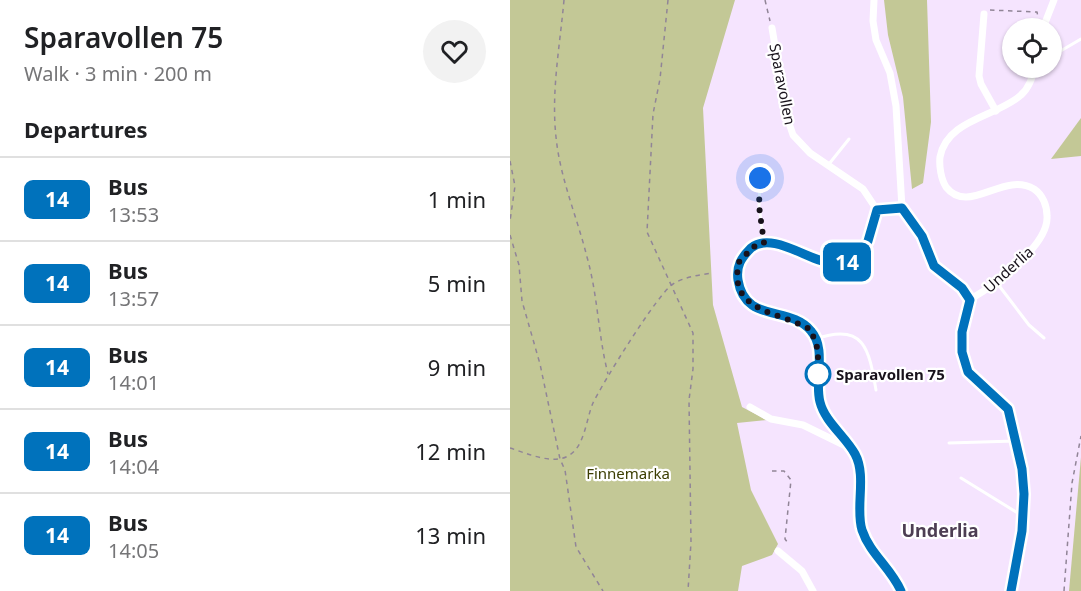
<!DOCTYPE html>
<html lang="en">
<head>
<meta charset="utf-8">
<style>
	body { margin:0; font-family:"Noto Sans",sans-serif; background:#f2f2f2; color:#202124; height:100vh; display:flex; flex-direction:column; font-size:22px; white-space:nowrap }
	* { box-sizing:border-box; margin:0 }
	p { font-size:20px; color:#757577 }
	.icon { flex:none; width:33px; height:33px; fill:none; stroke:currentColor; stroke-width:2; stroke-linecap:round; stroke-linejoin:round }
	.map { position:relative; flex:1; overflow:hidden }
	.panel { display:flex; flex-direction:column; background:#fff; width:510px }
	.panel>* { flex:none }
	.badge { padding:0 12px; border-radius:9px; font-size:21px; line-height:39px }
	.controls { position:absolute; left:492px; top:18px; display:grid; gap:12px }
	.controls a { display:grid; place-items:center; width:60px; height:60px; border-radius:50%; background:#fff; box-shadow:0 2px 4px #0004; font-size:30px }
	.you { position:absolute; width:30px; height:30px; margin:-15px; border:4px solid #fff; border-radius:50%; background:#1a73e8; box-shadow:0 0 0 9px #1a73e833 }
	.map>.badge { position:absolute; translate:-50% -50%; box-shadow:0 0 0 3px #fff }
	h2 { padding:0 24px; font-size:22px; line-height:54px }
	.round { display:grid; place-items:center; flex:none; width:63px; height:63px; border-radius:32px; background:#f2f2f2 }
	.headline { display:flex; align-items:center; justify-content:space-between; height:102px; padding:0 24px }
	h1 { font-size:28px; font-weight:600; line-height:45px }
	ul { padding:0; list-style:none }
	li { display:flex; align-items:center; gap:18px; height:84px; padding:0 24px; border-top:2px solid #e0e0e0 }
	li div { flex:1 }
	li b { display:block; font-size:22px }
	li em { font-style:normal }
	li .badge { min-width:66px; font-weight:700; text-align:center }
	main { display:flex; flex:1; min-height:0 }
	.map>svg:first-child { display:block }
	.green { fill:#c3c896 }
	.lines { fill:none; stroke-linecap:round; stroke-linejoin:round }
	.path { stroke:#918597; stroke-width:1.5; stroke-dasharray:4.5 4.5; stroke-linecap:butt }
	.lane { stroke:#fff; stroke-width:3 }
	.street { stroke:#fff; stroke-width:7 }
	.line-casing { stroke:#fff; stroke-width:14 }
	.line { stroke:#0072bc; stroke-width:9 }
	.walk { stroke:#18121b; stroke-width:6; stroke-dasharray:0 10.8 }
	.stop-dot { fill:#fff; stroke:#0072bc; stroke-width:3 }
	.labels { text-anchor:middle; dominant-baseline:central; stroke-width:4.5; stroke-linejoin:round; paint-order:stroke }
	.street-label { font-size:15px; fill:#18121b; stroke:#fff }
	.stop-label { font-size:15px; font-weight:bold; fill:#18121b; stroke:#fff; text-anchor:start }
	.park-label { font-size:15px; fill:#3b3d02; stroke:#fff }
	.quarter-label { font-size:18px; font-weight:bold; fill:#4d3e53; stroke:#fff }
</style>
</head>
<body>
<main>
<section class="panel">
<div class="headline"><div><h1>Sparavollen 75</h1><p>Walk · 3 min · 200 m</p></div><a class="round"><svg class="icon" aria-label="heart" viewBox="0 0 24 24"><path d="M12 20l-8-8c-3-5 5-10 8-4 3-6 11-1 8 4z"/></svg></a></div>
<h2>Departures</h2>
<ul>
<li><span class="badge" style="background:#0072bc;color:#fff">14</span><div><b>Bus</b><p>13:53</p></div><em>1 min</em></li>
<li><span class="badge" style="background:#0072bc;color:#fff">14</span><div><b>Bus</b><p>13:57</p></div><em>5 min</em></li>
<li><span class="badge" style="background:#0072bc;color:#fff">14</span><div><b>Bus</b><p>14:01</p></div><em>9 min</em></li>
<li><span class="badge" style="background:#0072bc;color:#fff">14</span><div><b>Bus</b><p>14:04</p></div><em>12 min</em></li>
<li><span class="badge" style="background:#0072bc;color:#fff">14</span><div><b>Bus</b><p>14:05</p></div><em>13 min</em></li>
</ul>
</section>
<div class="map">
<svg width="571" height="591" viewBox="0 0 571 591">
	<rect width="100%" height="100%" fill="#f5e4fe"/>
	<!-- green -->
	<g class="green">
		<path d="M0,0H225L193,108L203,305L232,407L257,420L227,423L241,490L268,544L262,555L232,566L228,591H0Z"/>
		<path d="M374,0H417L421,122L413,183L402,189L393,97L378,35Z"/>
		<path d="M571,118V156L541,159Z"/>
		<path d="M571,457V591H559Z"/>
	</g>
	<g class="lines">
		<!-- path -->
		<g class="path">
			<path d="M54,0C50,45 41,92 46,137C50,178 67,217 77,257C88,296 88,335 98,374"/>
			<path d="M158,0L150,79L143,114L137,232L183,333V369L179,400L181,542L178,591"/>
			<path d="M255,0L260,21"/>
			<path d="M480,10L527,12L528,17"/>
			<path d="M0,161L5,186L0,221"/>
			<path d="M0,235L9,265L12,301L30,364L50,459L55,470L66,547L93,591"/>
			<path d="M0,448C16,453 42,465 58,456C75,447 76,419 83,403C92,384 148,293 163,284C174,277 189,275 203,273"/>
			<path d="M262,471H274L281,480L275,539L278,543"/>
			<path d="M554,591L562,483L571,436"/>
		</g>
		<!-- lane -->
		<g class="lane">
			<path d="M542,56L571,39"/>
			<path d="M319,164L339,139"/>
			<path d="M250,178L249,206L254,243"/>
			<path d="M487,283L519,325L534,338"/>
			<path d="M306,339C354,322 359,349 366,390"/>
			<path d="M439,443L505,441"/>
			<path d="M451,478L511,515"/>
		</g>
		<!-- street -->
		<g class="street">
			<path d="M364,0L363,21L366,40L380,73L386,106L392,208L412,236L424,266L452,289L460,300"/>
			<path d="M474,14L469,76L471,84L486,111"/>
			<path d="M262,28L277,117L283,135L300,153L353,189L367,210L358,241L349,258C342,261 333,264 326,264C283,262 268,219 229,262C217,314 270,311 301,330L308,350L309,399L313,412L347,456L351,527L356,542L391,591"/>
			<path d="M533,28L544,0"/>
			<path d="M367,210L392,208"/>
			<path d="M240,407L261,419L293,425L342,449"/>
			<path d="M268,551L292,571L303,591"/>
			<path d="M501,591C502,571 508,552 511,533C518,494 512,450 499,412C487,379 442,385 452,332C454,324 456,307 460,301C462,297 471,293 475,290C494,276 539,243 537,216C537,206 533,195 524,189C493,171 459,216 436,187C431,179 429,166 430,157C437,119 487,117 511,95C519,88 522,78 525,68"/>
		</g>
	</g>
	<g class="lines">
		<defs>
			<path id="line" d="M391,591C381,568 360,554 352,530C345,508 357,476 345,454C335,436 315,422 310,402C304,380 317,349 301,331C280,305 235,324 228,280C226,266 231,258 241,248C263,230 302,264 327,264C334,264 342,260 349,258L358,241L367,210L392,208L412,236L424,266L452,288L460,300L452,332V352L458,372L498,409L512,469L514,494L512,531L501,591"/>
		</defs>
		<!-- line casing -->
		<use href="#line" class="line-casing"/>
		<!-- line -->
		<use href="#line" class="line"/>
		<!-- walk -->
		<path class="walk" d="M250,178L249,206L254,243L243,247L229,262C217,313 270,311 301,330L308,350V374"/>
	</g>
	<!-- markers -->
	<circle class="stop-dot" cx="308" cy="374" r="12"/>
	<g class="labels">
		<!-- street labels -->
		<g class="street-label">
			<text transform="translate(273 84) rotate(79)">Sparavollen</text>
			<text transform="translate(498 269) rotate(-42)">Underlia</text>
		</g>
		<!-- stop labels -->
		<g class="stop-label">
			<text x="326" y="374">Sparavollen 75</text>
		</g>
		<!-- park labels -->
		<g class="park-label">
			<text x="118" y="473">Finnemarka</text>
		</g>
		<!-- quarter labels -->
		<g class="quarter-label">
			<text x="430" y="530">Underlia</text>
		</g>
	</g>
</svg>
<div class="controls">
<a><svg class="icon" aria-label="locate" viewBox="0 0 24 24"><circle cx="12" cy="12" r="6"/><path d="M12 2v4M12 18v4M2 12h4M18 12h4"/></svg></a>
</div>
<div class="you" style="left:250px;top:178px"></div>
<b class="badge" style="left:337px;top:262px;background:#0072bc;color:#fff">14</b>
</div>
</main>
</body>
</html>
